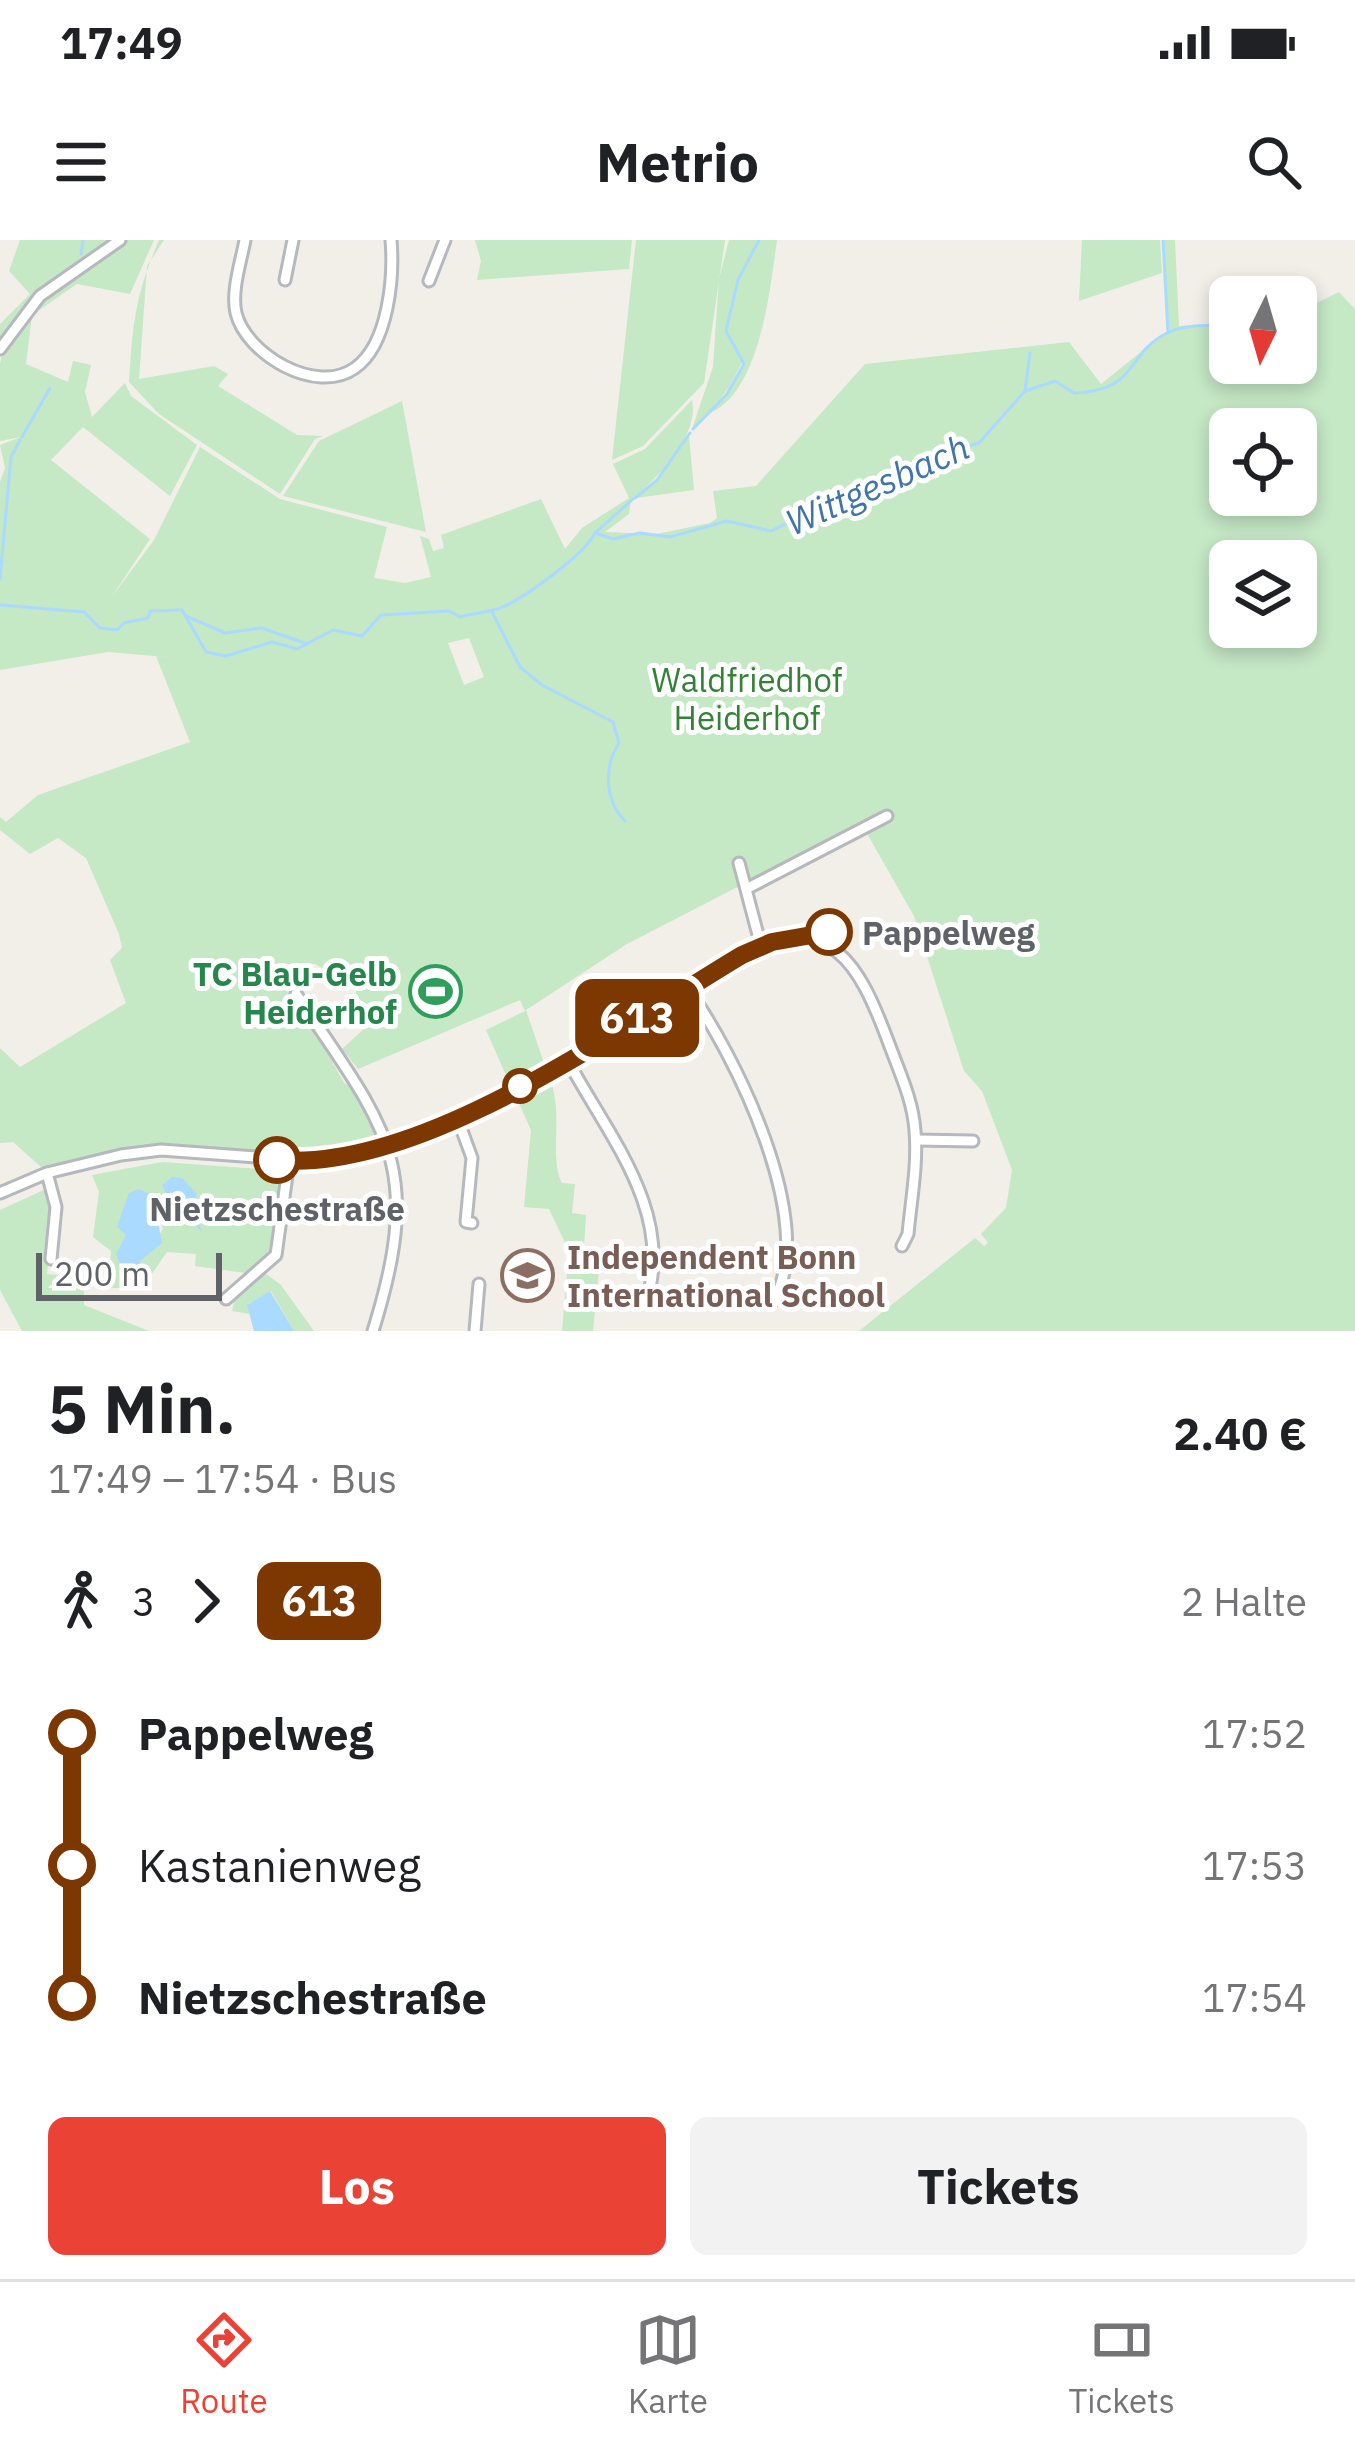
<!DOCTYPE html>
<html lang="de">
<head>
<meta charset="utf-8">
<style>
	body { margin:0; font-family:"IBM Plex Sans",sans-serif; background:#f2f2f2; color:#202124; height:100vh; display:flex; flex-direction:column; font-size:45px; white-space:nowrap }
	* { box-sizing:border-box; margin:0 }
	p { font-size:39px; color:#757577 }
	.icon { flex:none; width:66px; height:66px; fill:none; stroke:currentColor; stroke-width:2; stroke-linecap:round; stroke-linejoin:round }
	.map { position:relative; height:1091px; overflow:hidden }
	.sheet { display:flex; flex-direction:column; background:#fff; flex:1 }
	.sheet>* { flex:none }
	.badge { padding:0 24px; border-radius:18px; font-size:42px; line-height:78px }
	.needle { width:78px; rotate:185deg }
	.buttons { position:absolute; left:1209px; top:36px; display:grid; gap:24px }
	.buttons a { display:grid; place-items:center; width:108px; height:108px; border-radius:18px; background:#fff; box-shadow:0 6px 18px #0003; font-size:60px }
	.scale { position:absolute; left:36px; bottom:30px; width:186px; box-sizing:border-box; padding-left:12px; border:6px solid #5f6368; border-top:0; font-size:33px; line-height:42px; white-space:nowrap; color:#5f6368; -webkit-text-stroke:9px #fff; paint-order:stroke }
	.map>.badge { position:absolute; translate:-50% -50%; box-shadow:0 0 0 6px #fff }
	.legs { display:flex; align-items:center; gap:18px; height:132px; padding:0 48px; font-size:39px }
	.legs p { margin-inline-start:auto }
	.head { display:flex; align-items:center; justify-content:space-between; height:204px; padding:0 48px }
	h1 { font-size:66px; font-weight:700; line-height:90px }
	.action { display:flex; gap:24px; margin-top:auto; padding:24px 48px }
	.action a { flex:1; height:138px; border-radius:18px; background:#ea4335; color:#fff; font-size:48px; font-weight:700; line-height:138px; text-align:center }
	.action a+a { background:#f2f2f2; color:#202124 }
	ul { padding:0 48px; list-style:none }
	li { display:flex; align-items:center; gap:42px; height:132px; font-size:45px }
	li i { display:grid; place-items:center; width:18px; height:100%; margin:0 15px; background:currentColor }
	li i::after { content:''; width:30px; height:30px; margin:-15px; border:9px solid; border-radius:50%; background:#fff }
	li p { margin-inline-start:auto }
	li:first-child i { background:linear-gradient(#0000 50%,currentColor 0) }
	li:last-child i { background:linear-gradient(currentColor 50%,#0000 0) }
	.status { display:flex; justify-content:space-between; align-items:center; height:84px; padding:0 60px; background:#fff; direction:ltr }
	.status svg { height:33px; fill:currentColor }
	header { display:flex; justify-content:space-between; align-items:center; height:156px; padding:0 48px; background:#fff; font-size:54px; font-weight:700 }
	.tabs { display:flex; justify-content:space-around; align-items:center; height:168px; border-top:3px solid #e0e0e0; background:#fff; font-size:33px; color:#757577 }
	.tabs a { display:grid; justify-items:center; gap:6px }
	.tabs .selected { color:#ea4335 }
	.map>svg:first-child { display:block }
	.green { fill:#c5e8c5; fill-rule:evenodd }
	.water { fill:#aadaff }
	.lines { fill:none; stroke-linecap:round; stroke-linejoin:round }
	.stream { stroke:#aadaff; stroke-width:3 }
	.minor-casing { stroke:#b5b8bc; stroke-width:15 }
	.minor { stroke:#fff; stroke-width:9 }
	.line-1-casing { stroke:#fff; stroke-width:27 }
	.line-1 { stroke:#7d3801; stroke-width:18 }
	.stop-1-dot { fill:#fff; stroke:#7d3801; stroke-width:6 }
	.labels { text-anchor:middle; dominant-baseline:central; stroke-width:10; stroke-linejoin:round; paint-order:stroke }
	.park-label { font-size:33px; fill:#348238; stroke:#fff }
	.stop-label { font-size:33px; font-weight:bold; fill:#5f6368; stroke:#fff; text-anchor:start }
	.leisure-label { font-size:33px; font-weight:bold; fill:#27864d; stroke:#fff; text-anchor:end }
	.education-label { font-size:33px; font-weight:bold; fill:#785e54; stroke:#fff; text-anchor:start }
	.water-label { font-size:36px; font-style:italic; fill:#4174aa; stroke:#fff }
</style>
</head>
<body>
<div class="status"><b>17:49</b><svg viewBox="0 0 49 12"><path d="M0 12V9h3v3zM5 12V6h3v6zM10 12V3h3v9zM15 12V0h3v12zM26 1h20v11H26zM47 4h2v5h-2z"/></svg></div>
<header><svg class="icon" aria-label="menu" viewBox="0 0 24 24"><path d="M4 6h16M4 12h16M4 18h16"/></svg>Metrio<svg class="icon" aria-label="search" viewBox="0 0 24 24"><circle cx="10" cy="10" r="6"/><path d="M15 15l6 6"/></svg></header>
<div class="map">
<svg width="1355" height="1091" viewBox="0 0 1355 1091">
	<rect width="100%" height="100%" fill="#f1efe8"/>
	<!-- green -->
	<g class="green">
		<path d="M20,0H114L38,52L0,101V84L30,54L9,31Z"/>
		<path d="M127,0H154L130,54L77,44L32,75L26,124L68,142L73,121L91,125L85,152L92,177L125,143L131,156L197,205L170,256L83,187L51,220L150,299L111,358L154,300L200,207L280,259L387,287L374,338L405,343L431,337L420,296L429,299L433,311L444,308L441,295L541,259L565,309L582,288L629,258L613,224L645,209L692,160C699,196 660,236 631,260L629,274L605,292L657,294L710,283L717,278L713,251L756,246L865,124L1069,102L1101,144L1167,91L1164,0H1175L1179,86L1230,83V123H1296V73L1339,52L1355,69V1091H859L975,998L984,1006L988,1003L981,994L1006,968L1012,930L982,851L964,831L914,676L861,583L627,704L526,770L545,826L509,842L486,790L525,771L520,760L358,829L342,809L377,777L356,755V748L315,724H264L304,771L344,843L358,849L379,890L372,904L325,917L162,904L41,927L13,902L0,903V808L20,827L126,763L110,720L122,708L119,694L86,618L58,598L30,614L0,590V577L6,582L38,555L190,502L156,416L213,421L108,412L0,430V242L5,228L0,205L21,197L0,201C0,177 0,149 0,124C9,66 83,29 127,0ZM1230,189H1296V255H1230ZM1230,321H1296V387H1230ZM469,398L484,437L464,445L448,403Z"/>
		<path d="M159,0H164L147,26L139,139L214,126L228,134L218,146L297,195L323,196L315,199L280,254L159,174L129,142C133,82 135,56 159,0Z"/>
		<path d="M475,0H632L629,29L477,40L481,21Z"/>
		<path d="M636,0H725L704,143L643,206L612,220Z"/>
		<path d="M729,0H758L737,40L725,91L739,117L727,91L739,41L760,0H777C770,50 760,152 710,173L745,125L743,121L726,153L692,189L713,127L719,39Z"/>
		<path d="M1082,0H1160L1162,33L1079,61Z"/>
		<path d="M402,161L426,292L283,256L319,201Z"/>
		<path d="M689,196L694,250L636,258L658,240Z"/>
		<path d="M551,842C563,876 549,919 562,943L575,944L572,973L586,975L584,1007L601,1009L593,1091H562L569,1011L549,969L524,967L531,890L518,861Z"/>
		<path d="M162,922L286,931C281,970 284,1006 253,1034L195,1026L196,1014L167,1012L142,1048H108L111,1011L93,997L99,952L92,935ZM153,956L163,989L139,1023L124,1021L119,1009Z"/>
		<path d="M46,949L53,969L47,1034L84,1038V1065L149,1091H22L0,1050V970Z"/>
		<path d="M265,1033L281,1045L314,1091H294L271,1051L248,1064L250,1074L232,1071L235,1059Z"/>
	</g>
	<!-- water -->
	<g class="water">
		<path d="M172,937L182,938L196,953L201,992L195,984H181L162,945Z"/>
		<path d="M139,949L153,956L162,1003L140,1021L142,1033L126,1040L116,1014L126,995L117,987L129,953Z"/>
		<path d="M270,1051L294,1091H254L247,1065Z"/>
	</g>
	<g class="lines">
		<!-- stream -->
		<g class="stream">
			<path d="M1163,0L1168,93"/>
			<path d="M81,14L83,0"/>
			<path d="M1025,151L1030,113"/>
			<path d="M693,189L727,154L744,124L726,91L738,40L759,0"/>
			<path d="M22,197L50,148"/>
			<path d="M635,258L657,240L690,193"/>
			<path d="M595,293L633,259"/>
			<path d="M0,339L11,217L20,200"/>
			<path d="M0,365L84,372L100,388L117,390L124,383L148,378L150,371L182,370L206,412L226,416L272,402L297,409L333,390L362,396L381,375L449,371L460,377C474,373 494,372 505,366C528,355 585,314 595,293L613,299L640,293L670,297L727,281L771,291L909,223L979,203L1025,151L1055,141L1074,153C1140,150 1124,115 1167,93C1185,84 1207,86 1226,85"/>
			<path d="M492,372L520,427L542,445L613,482L619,503C604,526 604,560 625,581"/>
			<path d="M186,376L225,393L262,388L307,404"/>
		</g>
		<defs>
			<g id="minor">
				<path d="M245,0C241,22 231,51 236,73C246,114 316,156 355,128C389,104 394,36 391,0"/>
				<path d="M285,40L293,0"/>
				<path d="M429,41L445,0"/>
				<path d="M0,109L40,56L120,0"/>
				<path d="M739,623L761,706"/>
				<path d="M748,648L887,576"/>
				<path d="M687,748C734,812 820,985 773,1061"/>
				<path d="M296,754C387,889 425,924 373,1091"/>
				<path d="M567,819C606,893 676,972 646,1062"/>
				<path d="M457,877L472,918L466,982L472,983"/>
				<path d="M916,900L973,901"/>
				<path d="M393,908L510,851L743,715C832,671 859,724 888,801C899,831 913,860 915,891C918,924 911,961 908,994L902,1006"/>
				<path d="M47,933L56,967L51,1019"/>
				<path d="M0,953L47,933L121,915L161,910L325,922L393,908"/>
				<path d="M226,1059L276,1015L289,921"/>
				<path d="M475,1091L479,1044"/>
			</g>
		</defs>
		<!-- minor casing -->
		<use href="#minor" class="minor-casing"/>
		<!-- minor -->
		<use href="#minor" class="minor"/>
	</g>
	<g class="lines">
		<defs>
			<path id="line-1" d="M277,920C421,933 618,789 742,715L772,702L829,692"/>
		</defs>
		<!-- line-1 casing -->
		<use href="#line-1" class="line-1-casing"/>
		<!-- line-1 -->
		<use href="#line-1" class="line-1"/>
	</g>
	<!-- icons -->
	<defs>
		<symbol id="stadium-ring" viewBox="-11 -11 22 22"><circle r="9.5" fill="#fff" stroke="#2e9e5b" stroke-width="1.5"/><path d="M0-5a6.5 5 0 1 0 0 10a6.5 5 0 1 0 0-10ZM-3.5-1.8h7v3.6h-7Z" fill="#2e9e5b"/></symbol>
		<symbol id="school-ring" viewBox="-11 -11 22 22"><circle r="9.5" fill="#fff" stroke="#8d6e63" stroke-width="1.5"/><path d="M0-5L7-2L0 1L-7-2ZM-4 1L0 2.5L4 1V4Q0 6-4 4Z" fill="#8d6e63"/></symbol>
	</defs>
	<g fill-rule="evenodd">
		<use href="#stadium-ring" x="406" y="722" width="59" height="59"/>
		<use href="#school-ring" x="498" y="1006" width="59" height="59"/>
	</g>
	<!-- markers -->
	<g class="stop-1-dot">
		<circle cx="829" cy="692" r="21"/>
		<circle cx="520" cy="846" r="15"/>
		<circle cx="277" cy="920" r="21"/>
	</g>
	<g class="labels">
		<!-- park labels -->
		<g class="park-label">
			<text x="747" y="439">Waldfriedhof<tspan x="747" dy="38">Heiderhof</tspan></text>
		</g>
		<!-- stop labels -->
		<g class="stop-label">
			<text x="862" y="692">Pappelweg</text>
			<text x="277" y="968" text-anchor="middle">Nietzschestraße</text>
		</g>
		<!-- leisure labels -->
		<g class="leisure-label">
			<text x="397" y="733">TC Blau-Gelb<tspan x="397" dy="38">Heiderhof</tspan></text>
		</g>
		<!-- education labels -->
		<g class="education-label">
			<text x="567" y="1016">Independent Bonn<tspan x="567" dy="38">International School</tspan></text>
		</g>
		<!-- water labels -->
		<g class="water-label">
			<text transform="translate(877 244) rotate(-24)">Wittgesbach</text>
		</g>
	</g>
</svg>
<div class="buttons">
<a><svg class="needle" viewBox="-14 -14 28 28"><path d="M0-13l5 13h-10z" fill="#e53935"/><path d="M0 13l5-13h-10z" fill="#757577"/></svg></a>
<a><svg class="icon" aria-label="locate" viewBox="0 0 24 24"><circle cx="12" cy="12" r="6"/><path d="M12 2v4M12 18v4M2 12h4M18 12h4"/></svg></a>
<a><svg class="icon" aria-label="layers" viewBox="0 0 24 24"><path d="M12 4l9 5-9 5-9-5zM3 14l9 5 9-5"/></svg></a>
</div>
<div class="scale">200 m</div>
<b class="badge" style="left:637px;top:778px;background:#7d3801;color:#fff">613</b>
</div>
<section class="sheet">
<div class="head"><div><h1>5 Min.</h1><p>17:49 – 17:54 · Bus</p></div><b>2.40 €</b></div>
<div class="legs"><svg class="icon" aria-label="walk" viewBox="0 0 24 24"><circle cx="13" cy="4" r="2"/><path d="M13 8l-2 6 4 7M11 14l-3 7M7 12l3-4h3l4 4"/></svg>3<svg class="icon" aria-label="forward" viewBox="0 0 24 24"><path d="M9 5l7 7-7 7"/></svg><b class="badge" style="background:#7d3801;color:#fff">613</b><p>2 Halte</p></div>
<ul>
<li><i style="color:#7d3801"></i><b>Pappelweg</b><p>17:52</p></li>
<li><i style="color:#7d3801"></i><span>Kastanienweg</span><p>17:53</p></li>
<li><i style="color:#7d3801"></i><b>Nietzschestraße</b><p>17:54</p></li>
</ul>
<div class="action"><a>Los</a><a>Tickets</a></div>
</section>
<nav class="tabs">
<a class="selected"><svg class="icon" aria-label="directions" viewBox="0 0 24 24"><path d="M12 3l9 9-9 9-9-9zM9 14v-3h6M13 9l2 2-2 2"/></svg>Route</a>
<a><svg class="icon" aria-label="map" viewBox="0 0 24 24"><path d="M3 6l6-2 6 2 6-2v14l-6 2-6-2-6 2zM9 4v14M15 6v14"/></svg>Karte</a>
<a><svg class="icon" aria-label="tickets" viewBox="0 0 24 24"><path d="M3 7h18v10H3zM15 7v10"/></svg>Tickets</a>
</nav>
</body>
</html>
